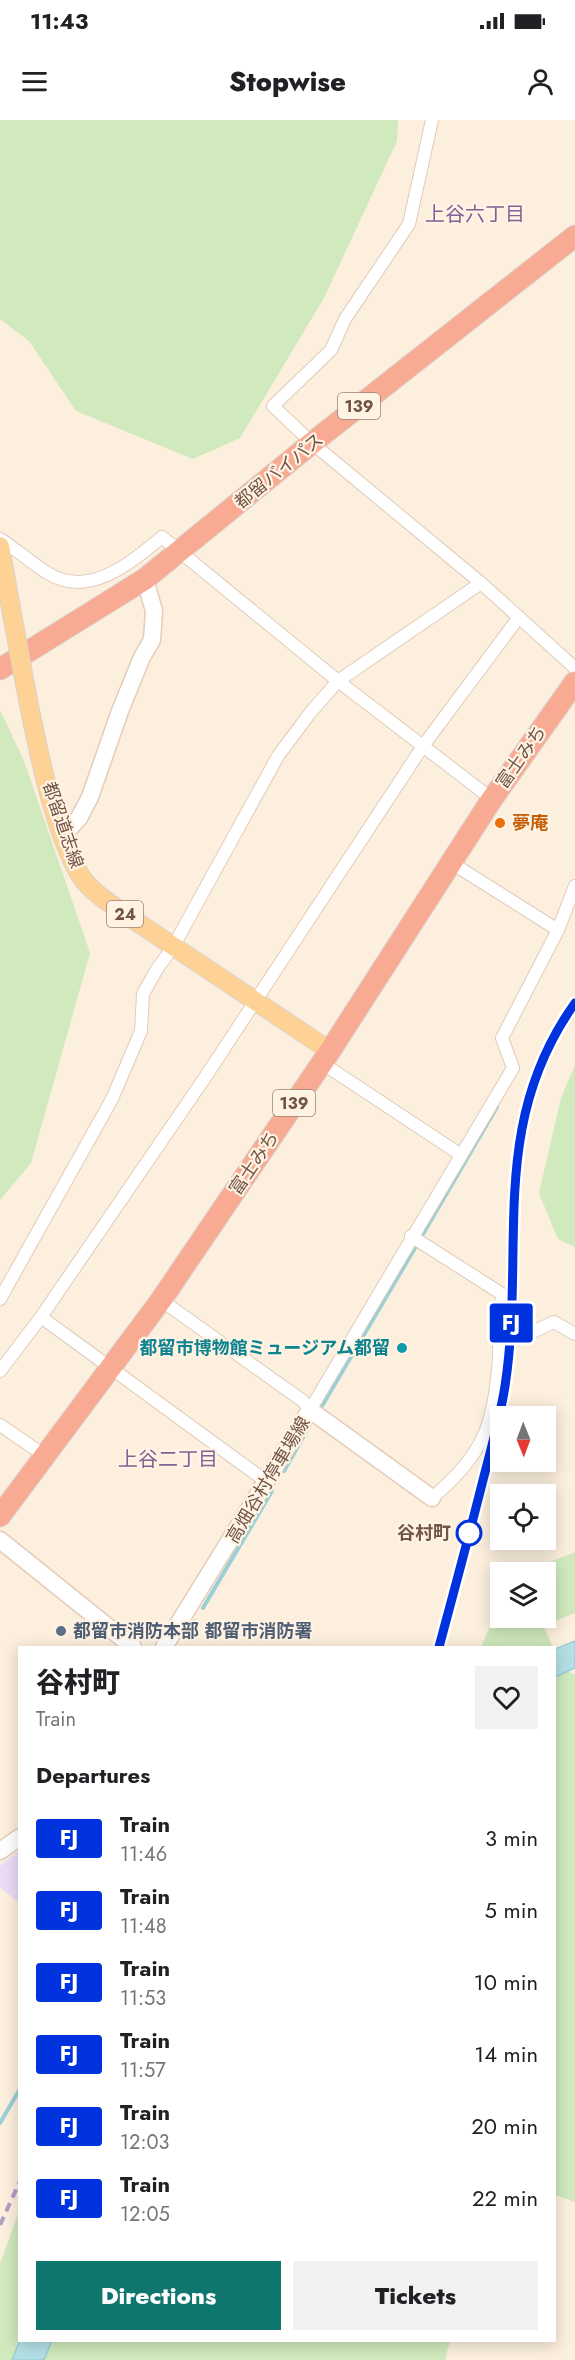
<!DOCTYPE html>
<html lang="en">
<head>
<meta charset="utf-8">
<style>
	body { margin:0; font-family:Jost,"Noto Sans JP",sans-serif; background:#f2f2f2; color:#202124; height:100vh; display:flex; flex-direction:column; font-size:22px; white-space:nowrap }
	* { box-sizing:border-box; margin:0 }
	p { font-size:20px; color:#757577 }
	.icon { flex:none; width:33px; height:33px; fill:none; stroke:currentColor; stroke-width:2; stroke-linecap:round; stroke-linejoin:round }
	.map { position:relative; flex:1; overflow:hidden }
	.details { position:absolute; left:18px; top:1526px; width:538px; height:696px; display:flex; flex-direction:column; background:#fff; border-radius:0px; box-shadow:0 3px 15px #0003 }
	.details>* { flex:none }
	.badge { padding:0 12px; border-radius:4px; font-size:21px; line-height:39px }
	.needle { width:39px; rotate:179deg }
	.tools { position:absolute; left:490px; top:1286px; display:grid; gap:12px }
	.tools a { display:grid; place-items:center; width:66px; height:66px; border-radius:0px; background:#fff; box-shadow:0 3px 15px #0003; font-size:30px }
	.map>.badge { position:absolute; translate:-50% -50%; box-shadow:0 0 0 3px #fff }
	h2 { padding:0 18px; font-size:22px; line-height:54px }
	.round { display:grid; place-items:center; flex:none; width:63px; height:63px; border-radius:0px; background:#f2f2f2 }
	.headline { display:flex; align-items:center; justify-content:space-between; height:102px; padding:0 18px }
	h1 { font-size:28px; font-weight:800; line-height:45px }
	.cta { display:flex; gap:12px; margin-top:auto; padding:12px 18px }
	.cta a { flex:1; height:69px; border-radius:0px; background:#0f766e; color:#fff; font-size:24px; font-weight:800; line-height:69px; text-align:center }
	.cta a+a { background:#f2f2f2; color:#202124 }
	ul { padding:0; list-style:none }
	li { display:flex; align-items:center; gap:18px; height:72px; padding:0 18px }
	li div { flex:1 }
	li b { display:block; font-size:22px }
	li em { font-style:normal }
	li .badge { min-width:66px; font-weight:700; text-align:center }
	.status { display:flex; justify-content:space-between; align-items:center; height:42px; padding:0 30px; background:#fff; direction:ltr }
	.status svg { height:16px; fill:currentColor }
	header { display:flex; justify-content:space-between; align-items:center; height:78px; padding:0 18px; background:#fff; font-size:27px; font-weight:800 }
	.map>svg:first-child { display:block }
	.education { fill:#ecdbf8 }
	.green { fill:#d0e9bd }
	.water { fill:#b3e0e5; stroke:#99cfd7; stroke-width:1.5 }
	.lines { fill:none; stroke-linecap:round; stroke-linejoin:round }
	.stream { stroke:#99cfd7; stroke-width:4 }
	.street-casing { stroke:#e0cbba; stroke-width:14 }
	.secondary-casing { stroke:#e5ccb8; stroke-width:19 }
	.primary-casing { stroke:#dad3cf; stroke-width:20 }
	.highway-casing { stroke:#dad3cf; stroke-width:23 }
	.street { stroke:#fff; stroke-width:12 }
	.secondary { stroke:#fff; stroke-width:16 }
	.primary { stroke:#fdd294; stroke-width:18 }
	.highway { stroke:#f8aa93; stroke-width:21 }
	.rail { stroke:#b19ec4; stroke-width:4; stroke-dasharray:9 6; stroke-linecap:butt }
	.primary-bridge-casing { stroke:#dad3cf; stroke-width:20; stroke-linecap:butt }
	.primary-bridge { stroke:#fdd294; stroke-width:18 }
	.line-casing { stroke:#fff; stroke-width:14 }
	.line { stroke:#03d; stroke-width:9 }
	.food-dot { fill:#e8710a; stroke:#fff3e4; stroke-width:2 }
	.culture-dot { fill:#0f9aa8; stroke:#fff3e4; stroke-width:2 }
	.stop-dot { fill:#fff; stroke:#03d; stroke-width:3 }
	.service-dot { fill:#5c6f8a; stroke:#fff3e4; stroke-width:2 }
	.labels { text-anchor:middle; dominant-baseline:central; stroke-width:4.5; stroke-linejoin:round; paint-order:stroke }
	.shield { fill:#fff3e4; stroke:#9c8475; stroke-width:1.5 }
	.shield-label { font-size:16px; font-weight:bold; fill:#725446 }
	.street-label { font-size:18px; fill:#725446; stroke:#fff3e4 }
	.food-label { font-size:18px; font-weight:bold; fill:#c56008; stroke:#fff3e4; text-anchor:start }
	.culture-label { font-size:18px; font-weight:bold; fill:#0d838f; stroke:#fff3e4; text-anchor:end }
	.stop-label { font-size:18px; font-weight:bold; fill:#725446; stroke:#fff3e4; text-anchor:end }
	.service-label { font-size:18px; font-weight:bold; fill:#4e5e75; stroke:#fff3e4; text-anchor:start }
	.neighbourhood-label { font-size:20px; fill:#826196; stroke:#fff3e4 }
</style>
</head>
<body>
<div class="status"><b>11:43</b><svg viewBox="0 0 49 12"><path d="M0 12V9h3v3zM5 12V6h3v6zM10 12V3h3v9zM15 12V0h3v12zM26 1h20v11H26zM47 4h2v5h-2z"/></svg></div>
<header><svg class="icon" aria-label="menu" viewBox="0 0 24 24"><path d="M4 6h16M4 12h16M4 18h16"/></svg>Stopwise<svg class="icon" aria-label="person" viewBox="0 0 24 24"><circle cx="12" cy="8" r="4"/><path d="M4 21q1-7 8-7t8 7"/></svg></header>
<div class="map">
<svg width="575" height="2240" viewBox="0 0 575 2240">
	<rect width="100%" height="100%" fill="#fcefde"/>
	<!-- education -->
	<path class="education" d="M19,1731V1783L0,1767V1746Z"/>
	<!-- green -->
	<g class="green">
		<path d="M0,0H398L397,21L324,178L240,318L193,339L76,291L29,221L0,199Z"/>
		<path d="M0,590L24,641L90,833L31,1043L0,1080Z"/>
		<path d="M575,945V1127L558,1119L539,1073L561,978Z"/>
		<path d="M575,1432V1493L543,1506L553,1527H481L501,1480V1497H546V1452H525Z"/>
		<path d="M555,1532L563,1550L575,1554V2082L555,2075Z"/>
		<path d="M19,2091L20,2220H450L445,2240H0V2144Z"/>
	</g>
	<!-- water -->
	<g class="water">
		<path d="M575,1521V1548L555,1557V1529Z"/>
		<path d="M20,2220H52L44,2240H12Z"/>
	</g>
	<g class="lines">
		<!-- stream -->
		<g class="stream">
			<path d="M423,1114L497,987"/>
			<path d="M322,1286L415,1128"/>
			<path d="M284,1351L306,1312"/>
			<path d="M203,1488L272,1371"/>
			<path d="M185,1518L195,1501"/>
			<path d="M0,2003L20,1969"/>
		</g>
		<defs>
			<g id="street">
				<path d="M432,0L409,104L345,199L331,230L273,286L312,323L481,463L575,548"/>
				<path d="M0,419C16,429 30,442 46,452C88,480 130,443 162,417L338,561L492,679"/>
				<path d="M450,742L558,810"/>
				<path d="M322,943L461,1035"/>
				<path d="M411,1116L502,1174C500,1214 500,1279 484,1315C472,1341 453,1360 432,1378"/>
				<path d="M0,1179L112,979L141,911L143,874L157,849L173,827L278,636L310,593L338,561L481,463"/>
				<path d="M161,1180L303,1281L310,1290L513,948L502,918L558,810L575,766"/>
				<path d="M41,1197L267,1362"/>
				<path d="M499,1228L554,1202L575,1214"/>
				<path d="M0,1251L41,1197L206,956L423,626L519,497"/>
				<path d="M0,1305L44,1335"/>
			</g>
			<g id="secondary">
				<path d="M63,715L79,698L90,677L120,591L142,537L152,520L154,491L145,459"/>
				<path d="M0,1420L133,1527"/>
				<path d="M164,1527L310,1290L432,1378"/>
				<path d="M0,1731L20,1717"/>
			</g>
			<g id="primary">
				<path d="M0,426L12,494"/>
				<path d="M27,575C37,626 54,712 80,755C91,772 110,783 125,794L330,931"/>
			</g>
			<g id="highway">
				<path d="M0,549L145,459L312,323L575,116"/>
				<path d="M0,1396L161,1180L330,931L492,679L575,562"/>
			</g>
		</defs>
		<!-- street casing -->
		<use href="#street" class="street-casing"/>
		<!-- secondary casing -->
		<use href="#secondary" class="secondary-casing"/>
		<!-- primary casing -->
		<use href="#primary" class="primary-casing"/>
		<!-- highway casing -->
		<use href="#highway" class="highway-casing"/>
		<!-- street -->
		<use href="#street" class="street"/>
		<!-- secondary -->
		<use href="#secondary" class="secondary"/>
		<!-- primary -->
		<use href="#primary" class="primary"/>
		<!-- highway -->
		<use href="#highway" class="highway"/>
		<!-- rail -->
		<g class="rail">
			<path d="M439,1527C453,1473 468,1418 482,1364C490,1332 500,1300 505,1266C526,1129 487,1006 575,883"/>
			<path d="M0,2105L20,2061"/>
		</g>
		<defs>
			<path id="primary-bridge" d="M12,494L27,575"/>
		</defs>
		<!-- primary-bridge casing -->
		<use href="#primary-bridge" class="primary-bridge-casing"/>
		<!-- primary-bridge -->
		<use href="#primary-bridge" class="primary-bridge"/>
	</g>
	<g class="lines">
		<defs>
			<path id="line" d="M439,1527C454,1471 469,1416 483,1360C491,1329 500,1298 505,1266C526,1129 487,1006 575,883"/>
		</defs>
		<!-- line casing -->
		<use href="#line" class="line-casing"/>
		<!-- line -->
		<use href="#line" class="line"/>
	</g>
	<!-- markers -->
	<circle class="food-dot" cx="500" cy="703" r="6"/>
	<circle class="culture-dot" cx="402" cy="1228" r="6"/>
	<circle class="stop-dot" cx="469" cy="1413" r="12"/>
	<circle class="service-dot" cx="61" cy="1511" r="6"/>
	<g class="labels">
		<!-- shield labels -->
		<g class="shield">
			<rect x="338" y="273" width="42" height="26" rx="4.5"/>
			<rect x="107" y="781" width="36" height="26" rx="4.5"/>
			<rect x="273" y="970" width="42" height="26" rx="4.5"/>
		</g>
		<g class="shield-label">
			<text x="359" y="286">139</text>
			<text x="125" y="794">24</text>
			<text x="294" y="983">139</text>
		</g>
		<!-- street labels -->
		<g class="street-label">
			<text transform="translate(279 351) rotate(-39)">都留バイパス</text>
			<text transform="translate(521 637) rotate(-55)">富士みち</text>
			<text transform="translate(63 705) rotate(71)">都留道志線</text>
			<text transform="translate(254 1043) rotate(-56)">富士みち</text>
			<text transform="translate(268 1360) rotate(-59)">高畑谷村停車場線</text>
		</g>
		<!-- food labels -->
		<g class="food-label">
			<text x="512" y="703">夢庵</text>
		</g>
		<!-- culture labels -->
		<g class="culture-label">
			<text x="390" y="1228">都留市博物館ミュージアム都留</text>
		</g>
		<!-- stop labels -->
		<g class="stop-label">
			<text x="451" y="1413">谷村町</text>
		</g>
		<!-- service labels -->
		<g class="service-label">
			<text x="73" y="1511">都留市消防本部 都留市消防署</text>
		</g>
		<!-- neighbourhood labels -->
		<g class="neighbourhood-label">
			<text x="475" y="94">上谷六丁目</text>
			<text x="168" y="1339">上谷二丁目</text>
		</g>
	</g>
</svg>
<div class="tools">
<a><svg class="needle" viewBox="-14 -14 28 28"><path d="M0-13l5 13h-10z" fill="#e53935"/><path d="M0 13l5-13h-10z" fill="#757577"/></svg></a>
<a><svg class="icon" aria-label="locate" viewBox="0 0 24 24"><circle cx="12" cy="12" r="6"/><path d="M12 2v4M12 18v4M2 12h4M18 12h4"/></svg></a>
<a><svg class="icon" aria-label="layers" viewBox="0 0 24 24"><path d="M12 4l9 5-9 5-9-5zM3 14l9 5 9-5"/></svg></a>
</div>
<b class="badge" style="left:511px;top:1203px;background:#03d;color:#fff">FJ</b>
<section class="details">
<div class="headline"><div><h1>谷村町</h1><p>Train</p></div><a class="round"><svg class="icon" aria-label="heart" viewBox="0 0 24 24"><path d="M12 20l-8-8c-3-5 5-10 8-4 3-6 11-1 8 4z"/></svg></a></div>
<h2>Departures</h2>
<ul>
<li><span class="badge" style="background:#03d;color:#fff">FJ</span><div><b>Train</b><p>11:46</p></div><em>3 min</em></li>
<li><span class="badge" style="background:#03d;color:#fff">FJ</span><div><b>Train</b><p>11:48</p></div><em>5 min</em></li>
<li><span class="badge" style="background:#03d;color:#fff">FJ</span><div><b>Train</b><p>11:53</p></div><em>10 min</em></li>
<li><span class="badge" style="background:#03d;color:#fff">FJ</span><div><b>Train</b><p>11:57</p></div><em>14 min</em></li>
<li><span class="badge" style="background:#03d;color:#fff">FJ</span><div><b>Train</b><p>12:03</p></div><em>20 min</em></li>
<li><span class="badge" style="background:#03d;color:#fff">FJ</span><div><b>Train</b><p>12:05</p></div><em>22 min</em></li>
</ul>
<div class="cta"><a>Directions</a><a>Tickets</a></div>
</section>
</div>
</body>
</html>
